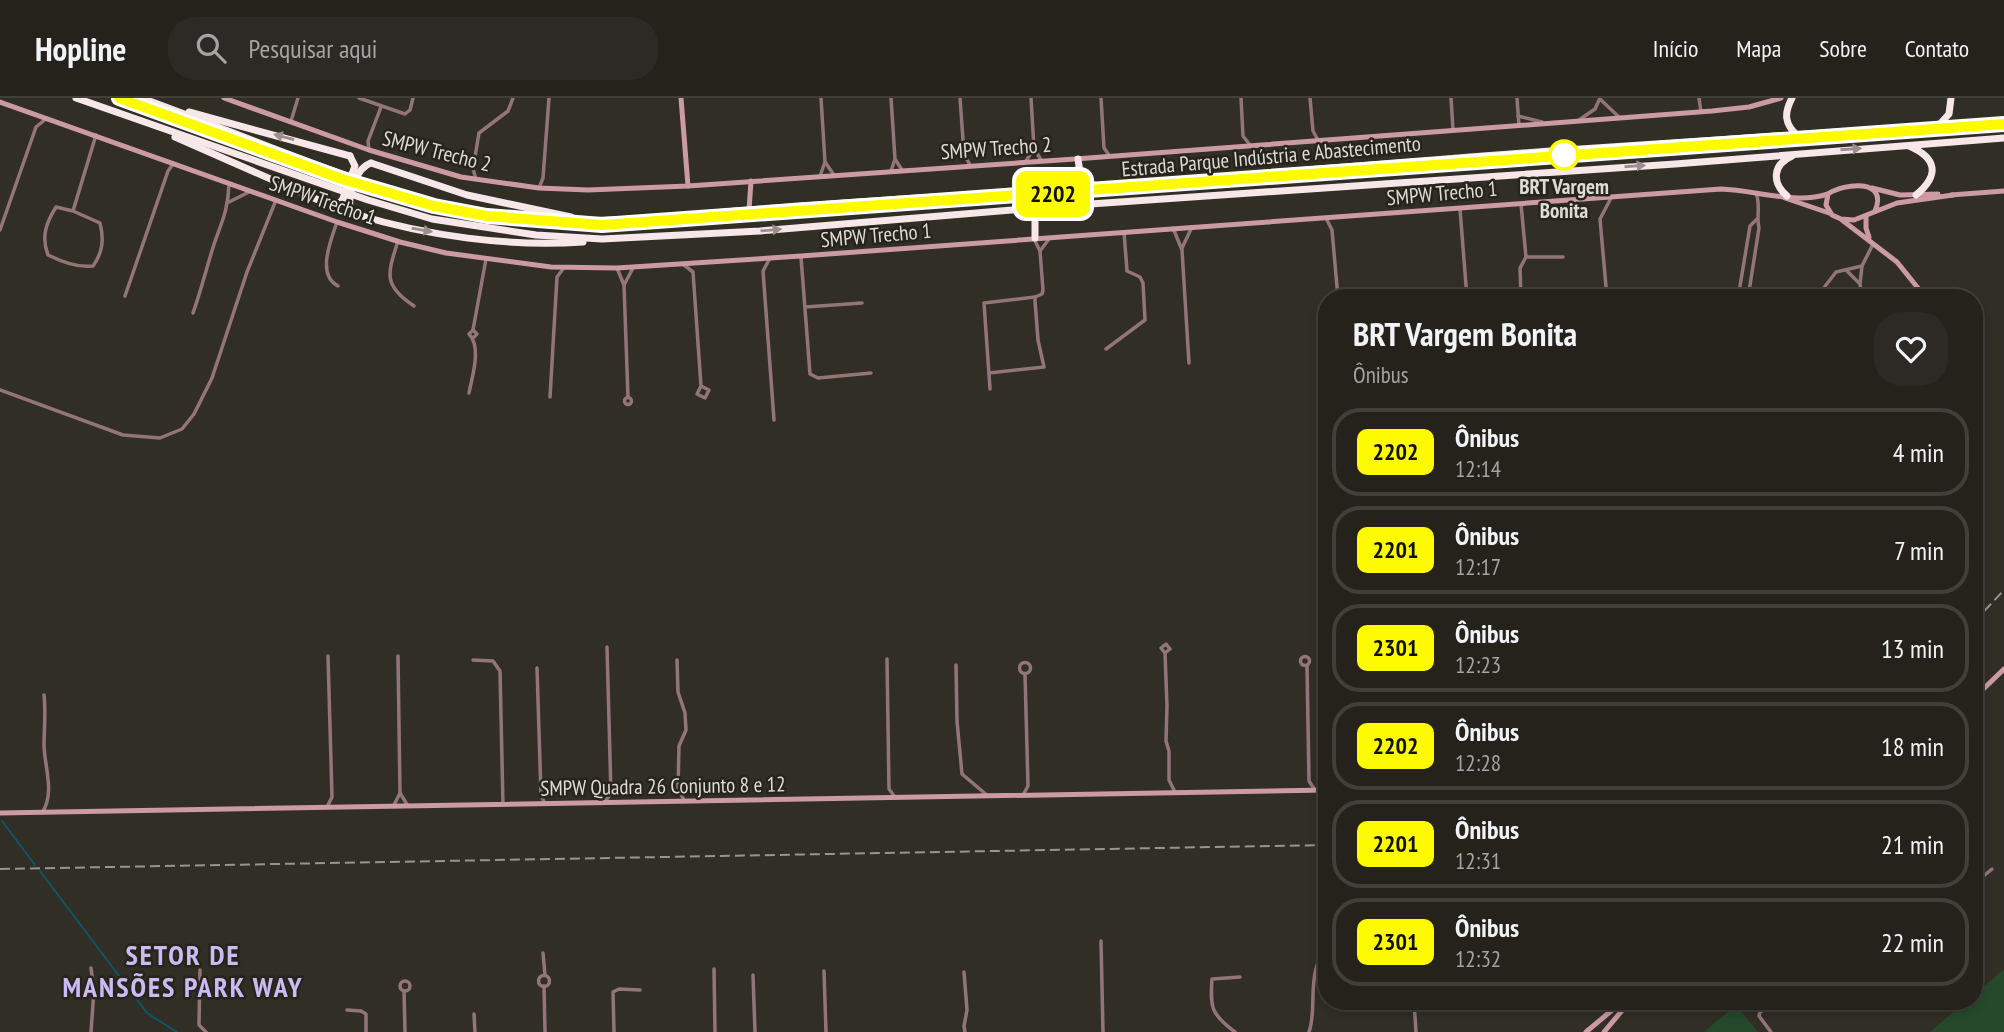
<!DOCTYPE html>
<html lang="pt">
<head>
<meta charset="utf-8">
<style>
	body { margin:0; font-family:"PT Sans Narrow",sans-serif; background:#2d2a25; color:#f1f3f6; height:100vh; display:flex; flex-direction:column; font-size:26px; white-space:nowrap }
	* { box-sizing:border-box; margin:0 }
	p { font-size:23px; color:#a3a4a3 }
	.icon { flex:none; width:38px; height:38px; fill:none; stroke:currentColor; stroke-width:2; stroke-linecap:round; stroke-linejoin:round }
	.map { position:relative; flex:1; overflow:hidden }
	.drawer { position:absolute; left:1318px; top:191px; width:665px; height:721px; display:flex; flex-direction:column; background:#25221c; border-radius:28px; box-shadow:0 4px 10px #0003,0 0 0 2px #423f3b }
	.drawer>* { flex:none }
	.badge { padding:0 14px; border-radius:10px; font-size:24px; line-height:46px }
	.map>.badge { position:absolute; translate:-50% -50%; box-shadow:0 0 0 4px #fff }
	.round { display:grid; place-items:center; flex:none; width:74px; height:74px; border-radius:28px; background:#2d2a25 }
	.head { display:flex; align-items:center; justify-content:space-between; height:119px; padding:0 35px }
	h1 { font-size:33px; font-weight:600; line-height:52px }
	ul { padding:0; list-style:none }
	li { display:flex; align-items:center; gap:21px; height:88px; margin:0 14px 10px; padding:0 21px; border:4px solid #423f3b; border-radius:28px }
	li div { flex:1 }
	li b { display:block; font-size:26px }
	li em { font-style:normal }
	li .badge { min-width:77px; font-weight:700; text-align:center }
	header { display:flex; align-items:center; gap:42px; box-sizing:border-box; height:98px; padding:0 35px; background:#25221c; border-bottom:2px solid #423f3b }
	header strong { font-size:33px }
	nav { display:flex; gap:38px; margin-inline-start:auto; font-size:24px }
	.search { width:490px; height:63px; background:#2d2a25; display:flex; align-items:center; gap:18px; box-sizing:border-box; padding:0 24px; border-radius:28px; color:#a3a4a3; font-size:26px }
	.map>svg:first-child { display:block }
	.green { fill:#26492c }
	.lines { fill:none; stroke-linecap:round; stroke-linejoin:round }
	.stream { stroke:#0e5666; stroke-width:2 }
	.street { stroke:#937479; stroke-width:3.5 }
	.secondary { stroke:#cc9aa3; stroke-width:5 }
	.highway { stroke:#f7e7e9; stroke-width:7 }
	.rail { stroke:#97958f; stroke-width:2; stroke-dasharray:10 5; stroke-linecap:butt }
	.highway-bridge { stroke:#f7e7e9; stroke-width:7 }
	.oneway { fill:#998f8d }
	.line-casing { stroke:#fff; stroke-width:16 }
	.line { stroke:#fefb00; stroke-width:10 }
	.stop-dot { fill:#fff; stroke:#fefb00; stroke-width:3.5 }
	.labels { text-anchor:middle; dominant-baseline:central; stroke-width:5; stroke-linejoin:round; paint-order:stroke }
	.street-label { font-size:21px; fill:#dddbd6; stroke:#27241c }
	.stop-label { font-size:21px; font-weight:bold; fill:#dddbd6; stroke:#27241c }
	.district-label { font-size:28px; font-weight:bold; letter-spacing:2px; fill:#cbbbf4; stroke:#27241c }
</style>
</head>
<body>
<header>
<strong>Hopline</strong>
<div class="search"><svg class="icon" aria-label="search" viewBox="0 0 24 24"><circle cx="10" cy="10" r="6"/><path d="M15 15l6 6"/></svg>Pesquisar aqui</div>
<nav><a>Início</a><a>Mapa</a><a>Sobre</a><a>Contato</a></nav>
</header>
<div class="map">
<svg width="2004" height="934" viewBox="0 0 2004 934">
	<rect width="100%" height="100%" fill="#312e26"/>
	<!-- green -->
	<g class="green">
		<path d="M2004,871V934H1930L1966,903H1974V897Z"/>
		<path d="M1736,907L1758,934H1704Z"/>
	</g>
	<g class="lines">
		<!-- stream -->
		<g class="stream">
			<path d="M2,723L35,767"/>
			<path d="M40,773L147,915L177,934"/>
		</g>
		<!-- street -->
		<g class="street">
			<path d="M359,0L405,16L410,12L413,0"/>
			<path d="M891,0L895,61L891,73"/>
			<path d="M960,0L964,56L970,67"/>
			<path d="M1031,0L1034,50L1041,62"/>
			<path d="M1101,0L1104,50L1109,57"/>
			<path d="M1241,0L1243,38L1250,47"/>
			<path d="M1310,0L1313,33L1318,42"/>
			<path d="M1451,0L1453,32"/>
			<path d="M1517,0L1519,28"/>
			<path d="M1699,0L1701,14"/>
			<path d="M1601,2L1620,20"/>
			<path d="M1518,18L1542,24"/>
			<path d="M1579,22L1595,11L1600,0"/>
			<path d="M291,23L298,0"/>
			<path d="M369,52L368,43L381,9"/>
			<path d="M895,61L902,72"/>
			<path d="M1026,63L1034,50"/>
			<path d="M825,64L834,77"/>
			<path d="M820,78L825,64L821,0"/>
			<path d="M476,81L473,71L479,35L508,13L513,0"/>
			<path d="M539,90L543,80L549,0"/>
			<path d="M229,104L249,94"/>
			<path d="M1460,111L1467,200"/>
			<path d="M73,113L100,125C104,141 103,154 93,168C78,170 62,164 48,157C41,139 46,125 56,109L73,113L96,37"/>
			<path d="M1326,120L1332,132L1338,200"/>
			<path d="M337,124C331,142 316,177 338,188"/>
			<path d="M1173,130L1182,152L1189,265"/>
			<path d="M0,132L36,29L47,20"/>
			<path d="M398,143C388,175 382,187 414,208"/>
			<path d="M1182,150L1192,129"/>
			<path d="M1040,153L1049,141"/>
			<path d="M801,159L810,276L818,280L871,275"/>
			<path d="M1526,159H1563"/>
			<path d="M770,160L763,173L774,322"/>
			<path d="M684,167L693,174L701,288L697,296L705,300L709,292L701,288"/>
			<path d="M617,170L624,187L628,299"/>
			<path d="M1847,173L1860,186L1861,193L1856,200"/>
			<path d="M1860,186L1862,168L1873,146"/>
			<path d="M624,187L633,170"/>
			<path d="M125,198L168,73L173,66"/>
			<path d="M1521,200L1520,170L1526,159L1521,106"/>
			<path d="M1607,200L1600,121L1611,100"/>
			<path d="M1738,200L1750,128L1757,121"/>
			<path d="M1748,200L1759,130C1756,118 1761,107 1756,95"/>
			<path d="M1816,200L1836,174L1862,168"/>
			<path d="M805,209L862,205"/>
			<path d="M193,215C200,195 205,176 211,156C219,128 228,117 229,86"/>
			<path d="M473,232L486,161"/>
			<path d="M1106,251L1145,222L1143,185L1140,179L1127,173L1124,134"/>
			<path d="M989,275L1044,269L1038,242L1035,203V199L1042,196L1043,192L1040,153L1034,141"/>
			<path d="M990,291L984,205L1035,199"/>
			<path d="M0,292L123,337L160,340L182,331L194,316L212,280L247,174L276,102"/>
			<path d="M469,295C472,279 482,249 469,236L473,232L477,236L473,240"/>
			<path d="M550,299L557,179L563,171"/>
			<circle cx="628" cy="303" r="3.5"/>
			<path d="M1165,555L1170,551L1166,546L1161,550L1165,555L1167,608L1166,643L1169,653V682L1175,694"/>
			<circle cx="1305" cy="563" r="4.5"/>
			<path d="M887,561L889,691L895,699"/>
			<path d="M473,562L493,563L500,573L503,707"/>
			<path d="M677,562L678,594L685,615L686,632L679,648L678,690L684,702"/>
			<circle cx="1025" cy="570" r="5.5"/>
			<path d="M956,567L957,623L962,676L988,698"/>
			<path d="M1307,567L1309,683L1315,692"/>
			<path d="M537,570L541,697L545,706"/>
			<path d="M1974,673C1988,679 1982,689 1974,696"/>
			<path d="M400,695L408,708"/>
			<path d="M1023,697L1028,688L1025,576"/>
			<path d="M605,703L611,696L607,549"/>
			<path d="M394,707L400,695L398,558"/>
			<path d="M327,709L332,699L328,558"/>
			<path d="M42,715C55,695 45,671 44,648C44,631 46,615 44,597"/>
			<path d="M1974,786L1992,771"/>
			<path d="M1101,843L1103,934"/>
			<path d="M543,855L545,877"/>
			<path d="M714,871L715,934"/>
			<path d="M200,872L199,927L206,934"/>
			<path d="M824,873L826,934"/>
			<path d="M964,874L967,912L964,928L965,934"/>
			<path d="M753,877L755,934"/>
			<circle cx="544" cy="883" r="5.5"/>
			<circle cx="405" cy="888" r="5"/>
			<path d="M544,888L545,934"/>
			<path d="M404,893L405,934"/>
			<path d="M1414,903L1416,934"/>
			<path d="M347,912L361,913L366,916V934"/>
			<path d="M474,916L475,934"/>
			<path d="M91,934L94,892L91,870"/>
			<path d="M614,934L613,894L619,891L640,892"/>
			<path d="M1235,934C1211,916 1210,910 1212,881L1240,879"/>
			<path d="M1309,934C1316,914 1310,892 1316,871C1318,861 1325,854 1323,843"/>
			<path d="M1771,934L1759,918L1760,914L1775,903"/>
		</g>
		<!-- secondary -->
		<g class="secondary">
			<path d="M224,0L369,52L461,79L539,90L588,92L688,88L1075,61L1712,13L1749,9L1781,0"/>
			<path d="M681,0L688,88"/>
			<path d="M0,4L337,124L400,144L446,155L551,169L617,170L801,158L1721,91C1756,92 1794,107 1828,96"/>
			<path d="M1872,90L1900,97L1938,96"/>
			<path d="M1951,97L2004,93"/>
			<path d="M1785,100L1829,115"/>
			<path d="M749,112L751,83"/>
			<path d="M1875,113C1889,80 1844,85 1828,96L1826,107L1832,117L1841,121L1854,122L1897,105L1953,97"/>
			<path d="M1866,119V130L1869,139"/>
			<path d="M1842,122L1897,164L1926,200"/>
			<path d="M1974,600L2004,571"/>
			<path d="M0,715L1326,692"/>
			<path d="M1586,934L1623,903"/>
			<path d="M1604,934L1630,903"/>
		</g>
		<!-- highway -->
		<g class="highway">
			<path d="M76,0L368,102L432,121L536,137L602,141L760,133L1047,109L1675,66L2004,40"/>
			<path d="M141,0C256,41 370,96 491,116C573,129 655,120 737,113C803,107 869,103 936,99C1141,87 1345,68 1550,53C1701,42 1853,34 2004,23"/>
			<path d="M1792,0C1784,15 1784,26 1798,38"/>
			<path d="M189,14L350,58"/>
			<path d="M1939,27L1949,16L1951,0"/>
			<path d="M175,39L332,108"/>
			<path d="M1909,48C1937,60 1940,77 1916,97"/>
			<path d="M1078,61L1081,81L1094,87"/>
			<path d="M371,65L467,97L571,119"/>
			<path d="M1060,91L1074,82L1076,72"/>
			<path d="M1787,98C1772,85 1772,67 1792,58"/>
			<path d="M355,116C427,138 508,149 583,144"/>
			<path d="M1035,140V120L1045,111"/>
		</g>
		<!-- rail -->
		<g class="rail">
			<path d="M1974,524L2004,492"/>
			<path d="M0,771L1326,747"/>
		</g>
		<!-- highway-bridge -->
		<g class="highway-bridge">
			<path d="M332,108L342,103L355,68L350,58"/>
			<path d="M355,116L350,111C348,96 356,70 371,65"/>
		</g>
	</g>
	<!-- one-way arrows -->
	<defs><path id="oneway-solid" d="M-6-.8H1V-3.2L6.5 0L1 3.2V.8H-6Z" transform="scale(1.75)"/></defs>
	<g class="oneway">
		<use href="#oneway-solid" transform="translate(284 39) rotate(-165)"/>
		<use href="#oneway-solid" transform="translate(1851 51) rotate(-4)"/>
		<use href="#oneway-solid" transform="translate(1635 68) rotate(-4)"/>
		<use href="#oneway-solid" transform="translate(422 132) rotate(10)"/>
		<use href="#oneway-solid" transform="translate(771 132) rotate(-5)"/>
	</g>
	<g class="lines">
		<defs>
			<path id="line" d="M119,0L342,81L434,108L487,118L602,127L2004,26"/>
		</defs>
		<!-- line casing -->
		<use href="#line" class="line-casing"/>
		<!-- line -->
		<use href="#line" class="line"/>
	</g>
	<!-- markers -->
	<circle class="stop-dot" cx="1564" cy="57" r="14"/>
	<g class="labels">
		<!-- street labels -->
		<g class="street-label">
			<text transform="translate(996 50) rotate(-4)">SMPW Trecho 2</text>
			<text transform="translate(437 53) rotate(14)">SMPW Trecho 2</text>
			<text transform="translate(1271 58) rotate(-5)">Estrada Parque Indústria e Abastecimento</text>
			<text transform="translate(1442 95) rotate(-5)">SMPW Trecho 1</text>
			<text transform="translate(323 102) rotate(19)">SMPW Trecho 1</text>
			<text transform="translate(876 137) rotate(-5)">SMPW Trecho 1</text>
			<text transform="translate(663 688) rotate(-1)">SMPW Quadra 26 Conjunto 8 e 12</text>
		</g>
		<!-- stop labels -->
		<g class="stop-label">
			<text x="1564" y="88">BRT Vargem<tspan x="1564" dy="24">Bonita</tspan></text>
		</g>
		<!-- district labels -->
		<g class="district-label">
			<text x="183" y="856">SETOR DE<tspan x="183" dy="32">MANSÕES PARK WAY</tspan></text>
		</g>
	</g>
</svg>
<b class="badge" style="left:1053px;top:96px;background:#fefb00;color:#111">2202</b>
<section class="drawer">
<div class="head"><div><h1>BRT Vargem Bonita</h1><p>Ônibus</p></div><a class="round"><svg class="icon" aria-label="heart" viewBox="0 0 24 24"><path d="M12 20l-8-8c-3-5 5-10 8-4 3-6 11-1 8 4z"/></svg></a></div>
<ul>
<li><span class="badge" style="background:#fefb00;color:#111">2202</span><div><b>Ônibus</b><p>12:14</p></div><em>4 min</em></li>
<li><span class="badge" style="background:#fefb00;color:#111">2201</span><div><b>Ônibus</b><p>12:17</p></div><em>7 min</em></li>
<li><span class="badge" style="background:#fefb00;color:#111">2301</span><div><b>Ônibus</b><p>12:23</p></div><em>13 min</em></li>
<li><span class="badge" style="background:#fefb00;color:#111">2202</span><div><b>Ônibus</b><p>12:28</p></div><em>18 min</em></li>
<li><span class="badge" style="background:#fefb00;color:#111">2201</span><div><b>Ônibus</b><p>12:31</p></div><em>21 min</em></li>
<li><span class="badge" style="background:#fefb00;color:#111">2301</span><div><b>Ônibus</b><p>12:32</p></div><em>22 min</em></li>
</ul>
</section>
</div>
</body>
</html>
